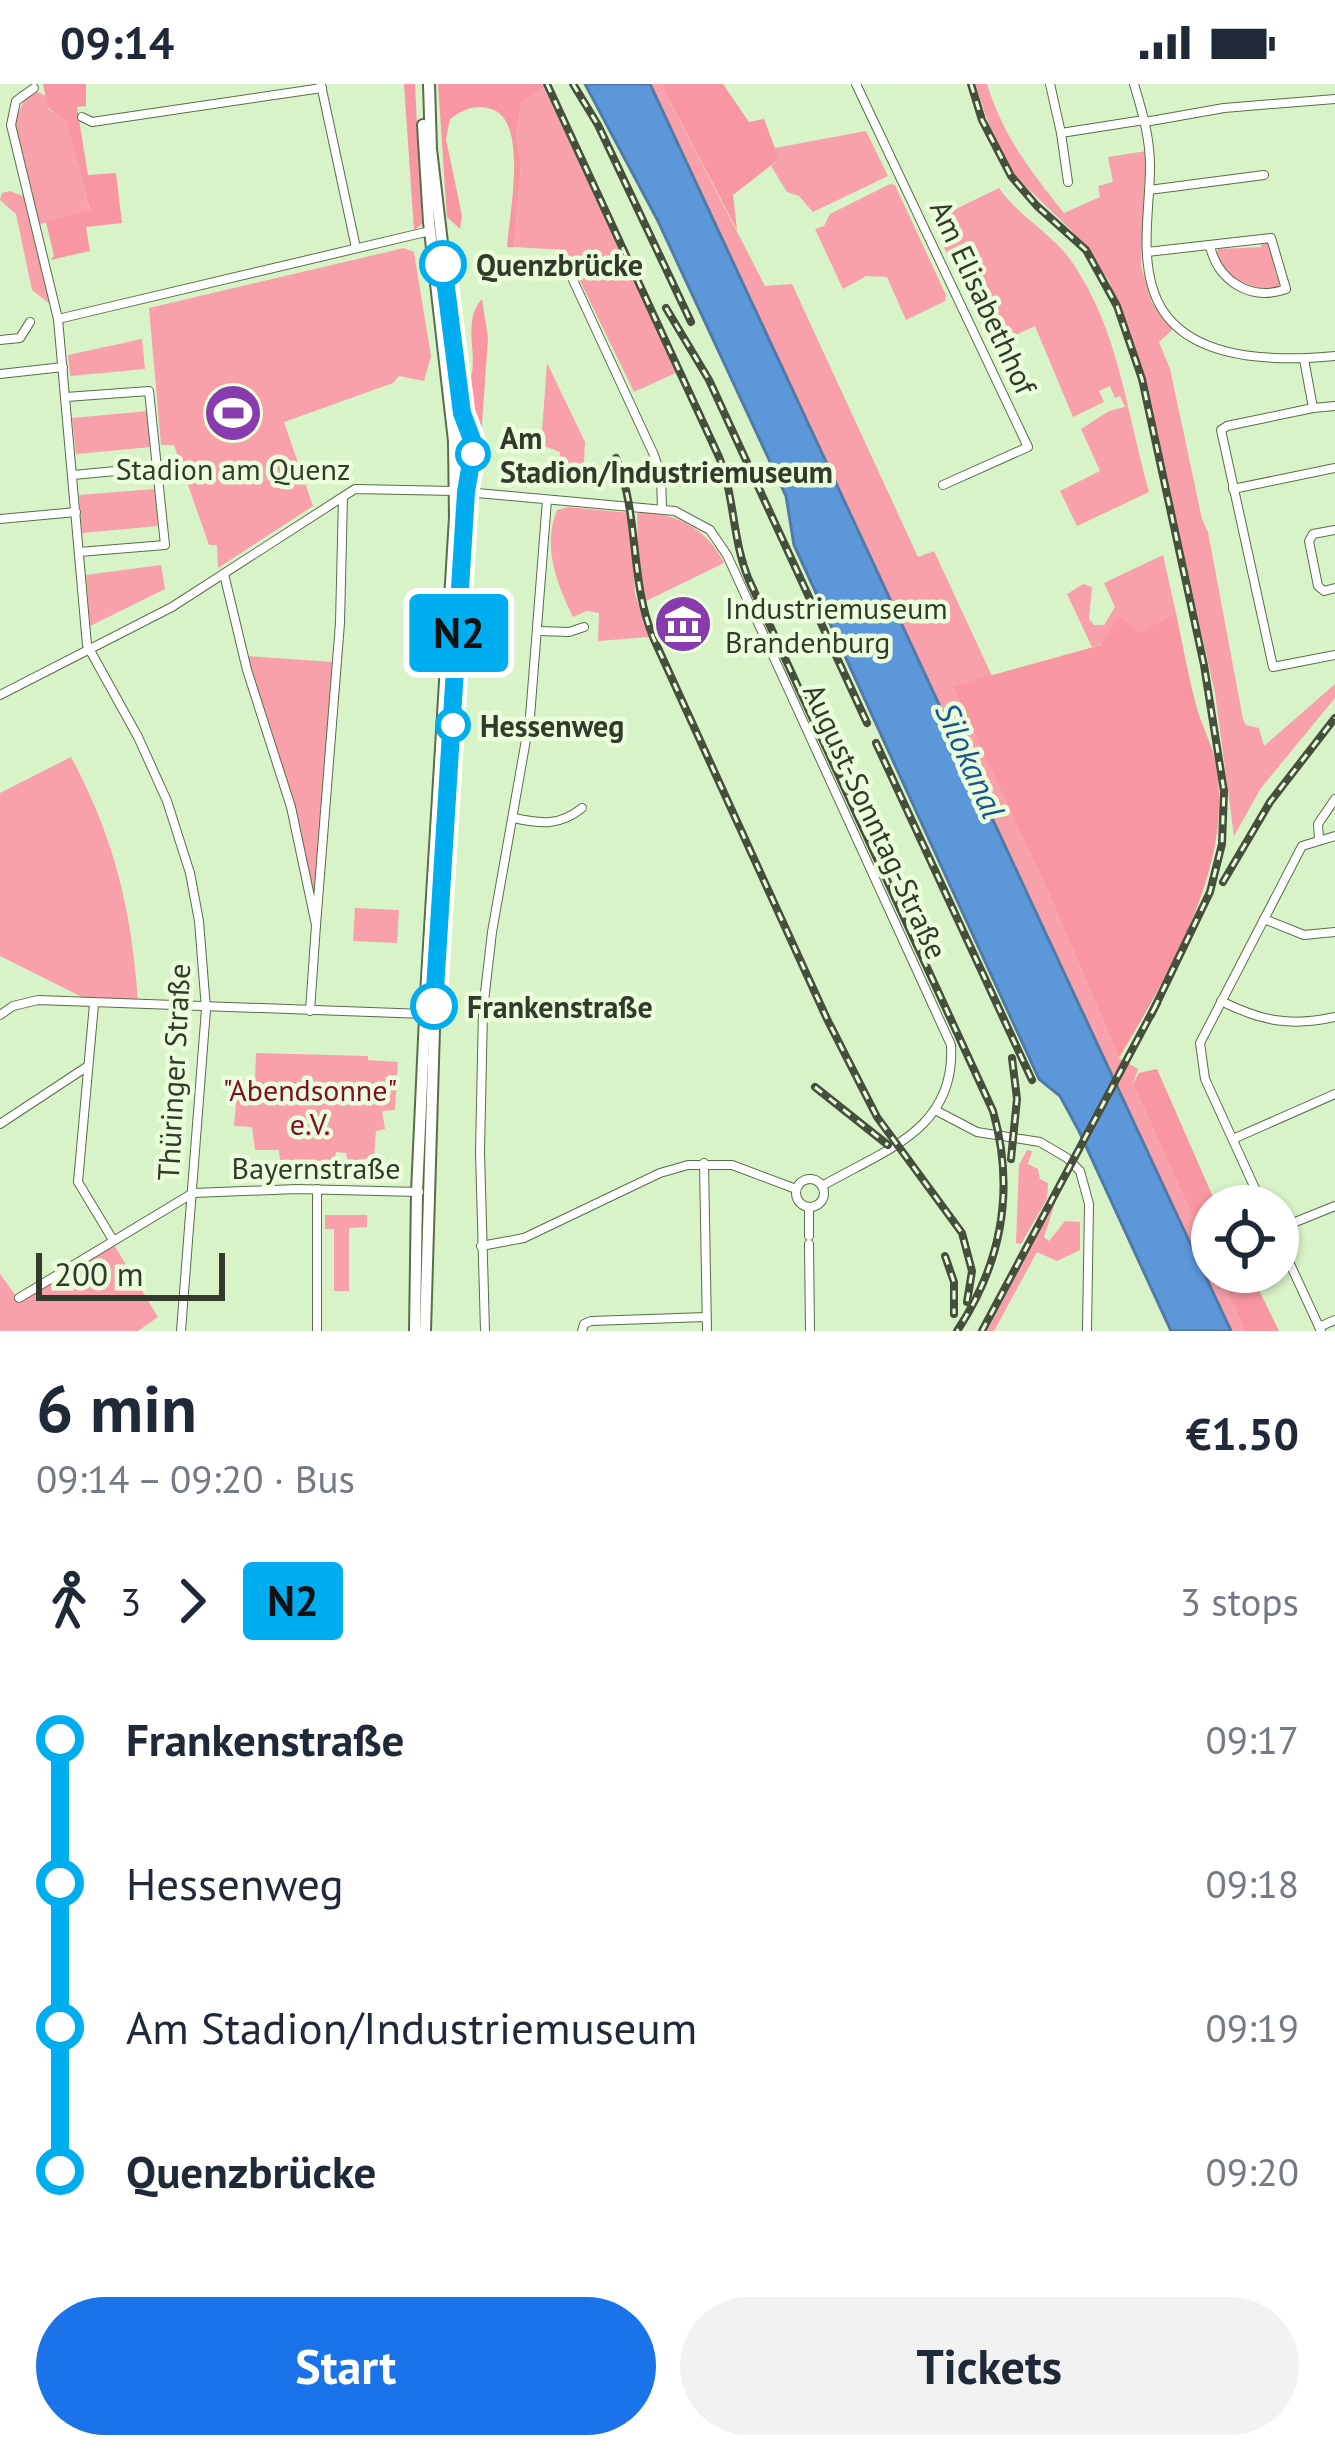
<!DOCTYPE html>
<html lang="en">
<head>
<meta charset="utf-8">
<style>
	body { margin:0; font-family:"PT Sans",sans-serif; background:#f2f2f3; color:#1f2937; height:100vh; display:flex; flex-direction:column; font-size:45px; white-space:nowrap }
	* { box-sizing:border-box; margin:0 }
	p { font-size:39px; color:#747a83 }
	.icon { flex:none; width:66px; height:66px; fill:none; stroke:currentColor; stroke-width:2; stroke-linecap:round; stroke-linejoin:round }
	.map { position:relative; height:1247px; overflow:hidden }
	.drawer { display:flex; flex-direction:column; background:#fff; flex:1 }
	.drawer>* { flex:none }
	.badge { padding:0 24px; border-radius:9px; font-size:42px; line-height:78px }
	.controls { position:absolute; left:1191px; top:1101px; display:grid; gap:24px }
	.controls a { display:grid; place-items:center; width:108px; height:108px; border-radius:50%; background:#fff; box-shadow:0 3px 9px #0004; font-size:60px }
	.scale { position:absolute; left:36px; bottom:30px; width:189px; box-sizing:border-box; padding-left:12px; border:6px solid #323b2b; border-top:0; font-size:33px; line-height:42px; white-space:nowrap; color:#323b2b; -webkit-text-stroke:9px #eafedc; paint-order:stroke }
	.map>.badge { position:absolute; translate:-50% -50%; box-shadow:0 0 0 6px #fff }
	.legs { display:flex; align-items:center; gap:18px; height:132px; padding:0 36px; font-size:39px }
	.legs p { margin-inline-start:auto }
	.summary { display:flex; align-items:center; justify-content:space-between; height:204px; padding:0 36px }
	h1 { font-size:66px; font-weight:800; line-height:90px }
	.button { display:flex; gap:24px; margin-top:auto; padding:24px 36px }
	.button a { flex:1; height:138px; border-radius:72px; background:#1a73e8; color:#fff; font-size:48px; font-weight:800; line-height:138px; text-align:center }
	.button a+a { background:#f2f2f3; color:#1f2937 }
	ul { padding:0 36px; list-style:none }
	li { display:flex; align-items:center; gap:42px; height:144px; font-size:45px }
	li i { display:grid; place-items:center; width:18px; height:100%; margin:0 15px; background:currentColor }
	li i::after { content:''; width:30px; height:30px; margin:-15px; border:9px solid; border-radius:50%; background:#fff }
	li p { margin-inline-start:auto }
	li:first-child i { background:linear-gradient(#0000 50%,currentColor 0) }
	li:last-child i { background:linear-gradient(currentColor 50%,#0000 0) }
	.status { display:flex; justify-content:space-between; align-items:center; height:84px; padding:0 60px; background:#fff; direction:ltr }
	.status svg { height:33px; fill:currentColor }
	.map>svg:first-child { display:block }
	.green { fill:#f8a1aa }
	.forest { fill:#f896a1 }
	.water { fill:#5c97da; stroke:#4f7ba6; stroke-width:3 }
	.lines { fill:none; stroke-linecap:round; stroke-linejoin:round }
	.minor-casing { stroke:#586e48; stroke-width:10 }
	.major-casing { stroke:#586e48; stroke-width:14 }
	.minor { stroke:#fff; stroke-width:8 }
	.major { stroke:#fff; stroke-width:10 }
	.rail-casing { stroke:#444f3c; stroke-width:8 }
	.rail { stroke:#eafedc; stroke-width:3; stroke-dasharray:9; stroke-linecap:butt }
	.line-1-casing { stroke:#fff; stroke-width:27 }
	.line-1 { stroke:#00aeef; stroke-width:18 }
	.stop-1-dot { fill:#fff; stroke:#00aeef; stroke-width:6 }
	.labels { text-anchor:middle; dominant-baseline:central; stroke-width:9; stroke-linejoin:round; paint-order:stroke }
	.stop-label { font-size:30px; font-weight:bold; fill:#323b2b; stroke:#eafedc; text-anchor:start }
	.street-label { font-size:30px; fill:#323b2b; stroke:#eafedc }
	.poi-label { font-size:30px; fill:#323b2b; stroke:#eafedc }
	.park-label { font-size:30px; fill:#820c2e; stroke:#eafedc }
	.water-label { font-size:33px; font-style:italic; fill:#195593; stroke:#eafedc }
</style>
</head>
<body>
<div class="status"><b>09:14</b><svg viewBox="0 0 49 12"><path d="M0 12V9h3v3zM5 12V6h3v6zM10 12V3h3v9zM15 12V0h3v12zM26 1h20v11H26zM47 4h2v5h-2z"/></svg></div>
<div class="map">
<svg width="1335" height="1247" viewBox="0 0 1335 1247">
	<rect width="100%" height="100%" fill="#d9f3c8"/>
	<!-- green -->
	<g class="green">
		<path d="M650,0H661L765,202L792,200L918,473L934,467L992,592L954,602L1049,810L1119,974L1138,985L1133,1000L1212,1176V1188H1218L1245,1247H1231Z"/>
		<path d="M975,0H987C1003,52 1031,88 1064,129L1100,113L1098,102L1113,98L1108,73L1146,67L1141,182L1152,219L1173,245L1159,258L1170,285L1202,435L1208,448L1243,635L1246,641L1259,644L1264,662L1335,600V614L1261,704L1234,752L1215,609L1142,285L1109,197L1073,148L1014,91L995,58Z"/>
		<path d="M544,4L678,288L634,308L565,166L514,163L521,80L516,52L522,18Z"/>
		<path d="M38,8L46,12L48,25L66,35L90,127L40,140L14,40L25,14Z"/>
		<path d="M866,47L888,92L813,128L799,112L787,108L771,82L779,75L775,64Z"/>
		<path d="M890,100L895,101L946,211L945,217L906,236L887,193L866,192L843,205L815,145L824,142L830,130Z"/>
		<path d="M999,104C1019,133 1052,149 1072,178C1119,246 1127,330 1149,408L1077,442L1060,407L1100,387L1081,345L1109,327L1125,323L1120,312L1115,314L1110,302L1099,307L1104,318L1073,333L1035,242L992,262L931,137Z"/>
		<path d="M10,107L25,113L50,220L32,206L16,130L0,116L2,109Z"/>
		<path d="M1269,158L1276,173L1273,174L1276,191H1280L1279,204H1258L1226,192L1216,173L1218,165L1261,163V159Z"/>
		<path d="M404,164L414,168L431,272L424,297L399,292L393,299L284,338L313,422L218,484L217,461H209L174,361H161L149,224Z"/>
		<path d="M142,255L145,285L70,292L68,271Z"/>
		<path d="M547,279L585,358L583,400L559,398L560,368L541,361Z"/>
		<path d="M148,327L151,363L76,370L72,334Z"/>
		<path d="M155,405L158,442L82,449L79,411Z"/>
		<path d="M568,423L630,429L635,510L650,553L598,557L599,529L587,527L573,533C557,500 542,463 557,426Z"/>
		<path d="M637,428C676,429 706,443 724,479L644,518L639,495Z"/>
		<path d="M1163,471L1176,529L1140,550L1092,563L1067,510L1083,500L1092,503L1089,535L1094,541H1104L1115,523L1104,499Z"/>
		<path d="M161,481L165,505L90,542L86,491Z"/>
		<path d="M246,572L332,578L317,811L312,812Z"/>
		<path d="M71,673C115,755 131,825 138,917L88,916L0,872V709Z"/>
		<path d="M355,824L399,826L397,859L353,857Z"/>
		<path d="M256,969L368,972V976L398,978L395,1026L382,1027L385,1045L376,1047L374,1073L348,1078L346,1069L336,1068L335,1077L280,1076L279,1066H255L252,1043L234,1042L238,995L255,996Z"/>
		<path d="M1027,1066L1032,1067L1028,1080L1038,1085L1040,1095L1048,1099L1047,1115L1021,1160L1016,1159L1019,1081Z"/>
		<path d="M1058,1110L1044,1153L1049,1157L1065,1137L1080,1138V1166L1057,1177L1037,1168L994,1247H987Z"/>
		<path d="M325,1131H367V1143L349,1144V1207H334V1145H325Z"/>
		<path d="M114,1161L158,1233L138,1247H0V1190L16,1212Z"/>
	</g>
	<!-- forest -->
	<g class="forest">
		<path d="M43,0H86V22L77,23L88,91L116,89L122,139L86,143L90,167L50,176L54,172L46,138L90,126L66,36L48,24Z"/>
		<path d="M404,0H415L422,140L414,146Z"/>
		<path d="M438,0H542L544,4L522,18L516,51L521,80L514,163H507C509,132 528,41 494,26C477,19 463,25 450,35L446,55L462,132L460,145L447,133Z"/>
		<path d="M661,0H723L749,38L764,35L779,75L733,111L737,146Z"/>
		<path d="M482,215L488,254L481,354L467,302C483,277 459,240 482,215Z"/>
		<path d="M1176,529C1183,562 1189,596 1198,628C1203,643 1210,657 1214,672C1239,774 1169,889 1119,974L1049,810L953,602L1101,561L1119,533L1140,549Z"/>
		<path d="M1157,985L1217,1122H1212V1176L1133,1000L1139,989Z"/>
		<path d="M1218,1188H1250L1279,1247H1245Z"/>
	</g>
	<!-- water -->
	<path class="water" d="M585,0H650L1231,1247H1171L1079,1047L1060,1012L1039,995L794,461L786,412L658,137Z"/>
	<g class="lines">
		<defs>
			<g id="minor">
				<path d="M856,0L1028,363L943,401"/>
				<path d="M1050,0L1061,49L1144,36"/>
				<path d="M1134,0C1142,27 1150,53 1150,82C1150,121 1141,163 1152,202C1173,278 1272,278 1335,272"/>
				<path d="M321,1L356,164"/>
				<path d="M34,4L16,17L11,41L58,235L87,561L138,653L167,717L190,789L199,837L206,925L181,1247"/>
				<path d="M82,33L92,38L322,4"/>
				<path d="M1145,38L1224,24L1335,15"/>
				<path d="M1061,49L1068,98"/>
				<path d="M1149,106L1264,91"/>
				<path d="M1147,168L1271,154L1286,205C1251,218 1218,197 1210,162"/>
				<path d="M558,180L567,183L654,371L661,393L662,424"/>
				<path d="M58,235L430,147"/>
				<path d="M0,256L20,254L30,238"/>
				<path d="M1304,275L1313,324L1227,342L1221,346L1273,583L1335,571"/>
				<path d="M0,290L63,283"/>
				<path d="M66,313L149,307L165,461L79,468"/>
				<path d="M1313,324L1335,322"/>
				<path d="M73,391L158,383"/>
				<path d="M1233,405L1335,384"/>
				<path d="M466,408L675,427L710,446L727,471L951,961C956,1046 884,1066 822,1102"/>
				<path d="M0,435L76,428"/>
				<path d="M1335,446L1313,450L1309,457L1318,502L1324,507L1335,504"/>
				<path d="M224,490L247,586L291,723L316,841L340,539L343,413"/>
				<path d="M539,547L569,548L584,543"/>
				<path d="M0,611L172,523L355,405L455,407"/>
				<path d="M514,734C541,740 560,742 582,724"/>
				<path d="M1319,755L1318,740L1335,715"/>
				<path d="M1264,835L1304,851L1335,848"/>
				<path d="M1221,917C1261,937 1291,943 1335,933"/>
				<path d="M94,920L78,1098L113,1156"/>
				<path d="M310,927L316,841"/>
				<path d="M0,931L13,922L38,916L425,930"/>
				<path d="M937,1027L977,1048L1040,1058L1067,1074L1080,1087L1089,1120L1087,1247"/>
				<path d="M0,1040L88,982"/>
				<path d="M1233,1055L1335,1010"/>
				<path d="M704,1079L707,1247"/>
				<circle cx="810" cy="1109" r="14"/>
				<path d="M1263,1122L1205,995L1200,959L1302,762L1335,752"/>
				<path d="M809,1124V1152"/>
				<path d="M1278,1145L1335,1122"/>
				<path d="M1278,1154L1321,1247"/>
				<path d="M809,1160L810,1247"/>
				<path d="M481,1162L524,1154L660,1089L688,1081H732L796,1105"/>
				<path d="M19,1214L193,1109L297,1105L419,1108"/>
				<path d="M1319,1243L1335,1236"/>
				<path d="M317,1247V1105"/>
				<path d="M485,1247L480,1068L483,926L492,848L530,633L547,416"/>
				<path d="M582,1247L584,1240L591,1237L706,1233"/>
			</g>
			<g id="major">
				<path d="M415,1247L417,1108L426,911L455,433L454,357L429,138L423,41"/>
				<path d="M425,1247L435,911L466,432L462,329L431,65L429,0"/>
			</g>
		</defs>
		<!-- minor casing -->
		<use href="#minor" class="minor-casing"/>
		<!-- major casing -->
		<use href="#major" class="major-casing"/>
		<!-- minor -->
		<use href="#minor" class="minor"/>
		<!-- major -->
		<use href="#major" class="major"/>
		<defs>
			<g id="rail">
				<path d="M547,0L719,373C735,413 732,456 749,496L993,1027C1015,1105 1002,1179 957,1247"/>
				<path d="M573,0L598,41L691,238"/>
				<path d="M971,0L982,36L1011,92L1037,122L1086,166L1117,222L1142,295L1204,581L1224,707L1222,760L1210,808L1151,931"/>
				<path d="M666,224L709,296L867,639"/>
				<path d="M616,374C640,432 629,494 653,553L827,935L877,1033L962,1149L972,1187L967,1218"/>
				<path d="M876,659L1032,996"/>
				<path d="M1223,798L1270,718L1335,634"/>
				<path d="M815,1003L888,1061"/>
				<path d="M1011,1075L1017,1015L1012,974"/>
				<path d="M945,1172L954,1198V1230"/>
				<path d="M982,1247L1157,919"/>
			</g>
		</defs>
		<!-- rail casing -->
		<use href="#rail" class="rail-casing"/>
		<!-- rail -->
		<use href="#rail" class="rail"/>
	</g>
	<g class="lines">
		<defs>
			<path id="line-1" d="M434,922L466,408L474,361L462,329L443,180"/>
		</defs>
		<!-- line-1 casing -->
		<use href="#line-1" class="line-1-casing"/>
		<!-- line-1 -->
		<use href="#line-1" class="line-1"/>
	</g>
	<!-- icons -->
	<defs>
		<symbol id="stadium-disc" viewBox="-11 -11 22 22"><circle r="9.5" fill="#873bac" stroke="#eafedc"/><path d="M0-5a6.5 5 0 1 0 0 10a6.5 5 0 1 0 0-10ZM-3.5-1.8h7v3.6h-7Z" fill="#fff"/></symbol>
		<symbol id="museum-disc" viewBox="-11 -11 22 22"><circle r="9.5" fill="#873bac" stroke="#eafedc"/><path d="M0-6L6-3V-2H-6V-3ZM-5-1h2V3h-2ZM-1-1h2V3h-2ZM3-1h2V3H3ZM-6 4H6V6H-6Z" fill="#fff"/></symbol>
	</defs>
	<g fill-rule="evenodd">
		<use href="#stadium-disc" x="200" y="296" width="66" height="66"/>
		<use href="#museum-disc" x="650" y="507" width="66" height="66"/>
	</g>
	<!-- markers -->
	<g class="stop-1-dot">
		<circle cx="443" cy="180" r="21"/>
		<circle cx="473" cy="370" r="15"/>
		<circle cx="453" cy="641" r="15"/>
		<circle cx="434" cy="922" r="21"/>
	</g>
	<g class="labels">
		<!-- stop labels -->
		<g class="stop-label">
			<text x="476" y="180">Quenzbrücke</text>
			<text x="500" y="353">Am<tspan x="500" dy="34">Stadion/Industriemuseum</tspan></text>
			<text x="480" y="641">Hessenweg</text>
			<text x="467" y="922">Frankenstraße</text>
		</g>
		<!-- street labels -->
		<g class="street-label">
			<text transform="translate(984 213) rotate(65)">Am Elisabethhof</text>
			<text transform="translate(876 737) rotate(65)">August-Sonntag-Straße</text>
			<text transform="translate(173 988) rotate(-87)">Thüringer Straße</text>
			<text x="316" y="1083">Bayernstraße</text>
		</g>
		<!-- poi labels -->
		<g class="poi-label">
			<text x="233" y="384">Stadion am Quenz</text>
			<text x="725" y="523" text-anchor="start">Industriemuseum<tspan x="725" dy="34">Brandenburg</tspan></text>
		</g>
		<!-- park labels -->
		<g class="park-label">
			<text x="310" y="1005">"Abendsonne"<tspan x="310" dy="34">e.V.</tspan></text>
		</g>
		<!-- water labels -->
		<g class="water-label">
			<text transform="translate(971 676) rotate(66)">Silokanal</text>
		</g>
	</g>
</svg>
<div class="controls">
<a><svg class="icon" aria-label="locate" viewBox="0 0 24 24"><circle cx="12" cy="12" r="6"/><path d="M12 2v4M12 18v4M2 12h4M18 12h4"/></svg></a>
</div>
<div class="scale">200 m</div>
<b class="badge" style="left:459px;top:549px;background:#00aeef;color:#111">N2</b>
</div>
<section class="drawer">
<div class="summary"><div><h1>6 min</h1><p>09:14 – 09:20 · Bus</p></div><b>€1.50</b></div>
<div class="legs"><svg class="icon" aria-label="walk" viewBox="0 0 24 24"><circle cx="13" cy="4" r="2"/><path d="M13 8l-2 6 4 7M11 14l-3 7M7 12l3-4h3l4 4"/></svg>3<svg class="icon" aria-label="forward" viewBox="0 0 24 24"><path d="M9 5l7 7-7 7"/></svg><b class="badge" style="background:#00aeef;color:#111">N2</b><p>3 stops</p></div>
<ul>
<li><i style="color:#00aeef"></i><b>Frankenstraße</b><p>09:17</p></li>
<li><i style="color:#00aeef"></i><span>Hessenweg</span><p>09:18</p></li>
<li><i style="color:#00aeef"></i><span>Am Stadion/Industriemuseum</span><p>09:19</p></li>
<li><i style="color:#00aeef"></i><b>Quenzbrücke</b><p>09:20</p></li>
</ul>
<div class="button"><a>Start</a><a>Tickets</a></div>
</section>
</body>
</html>
